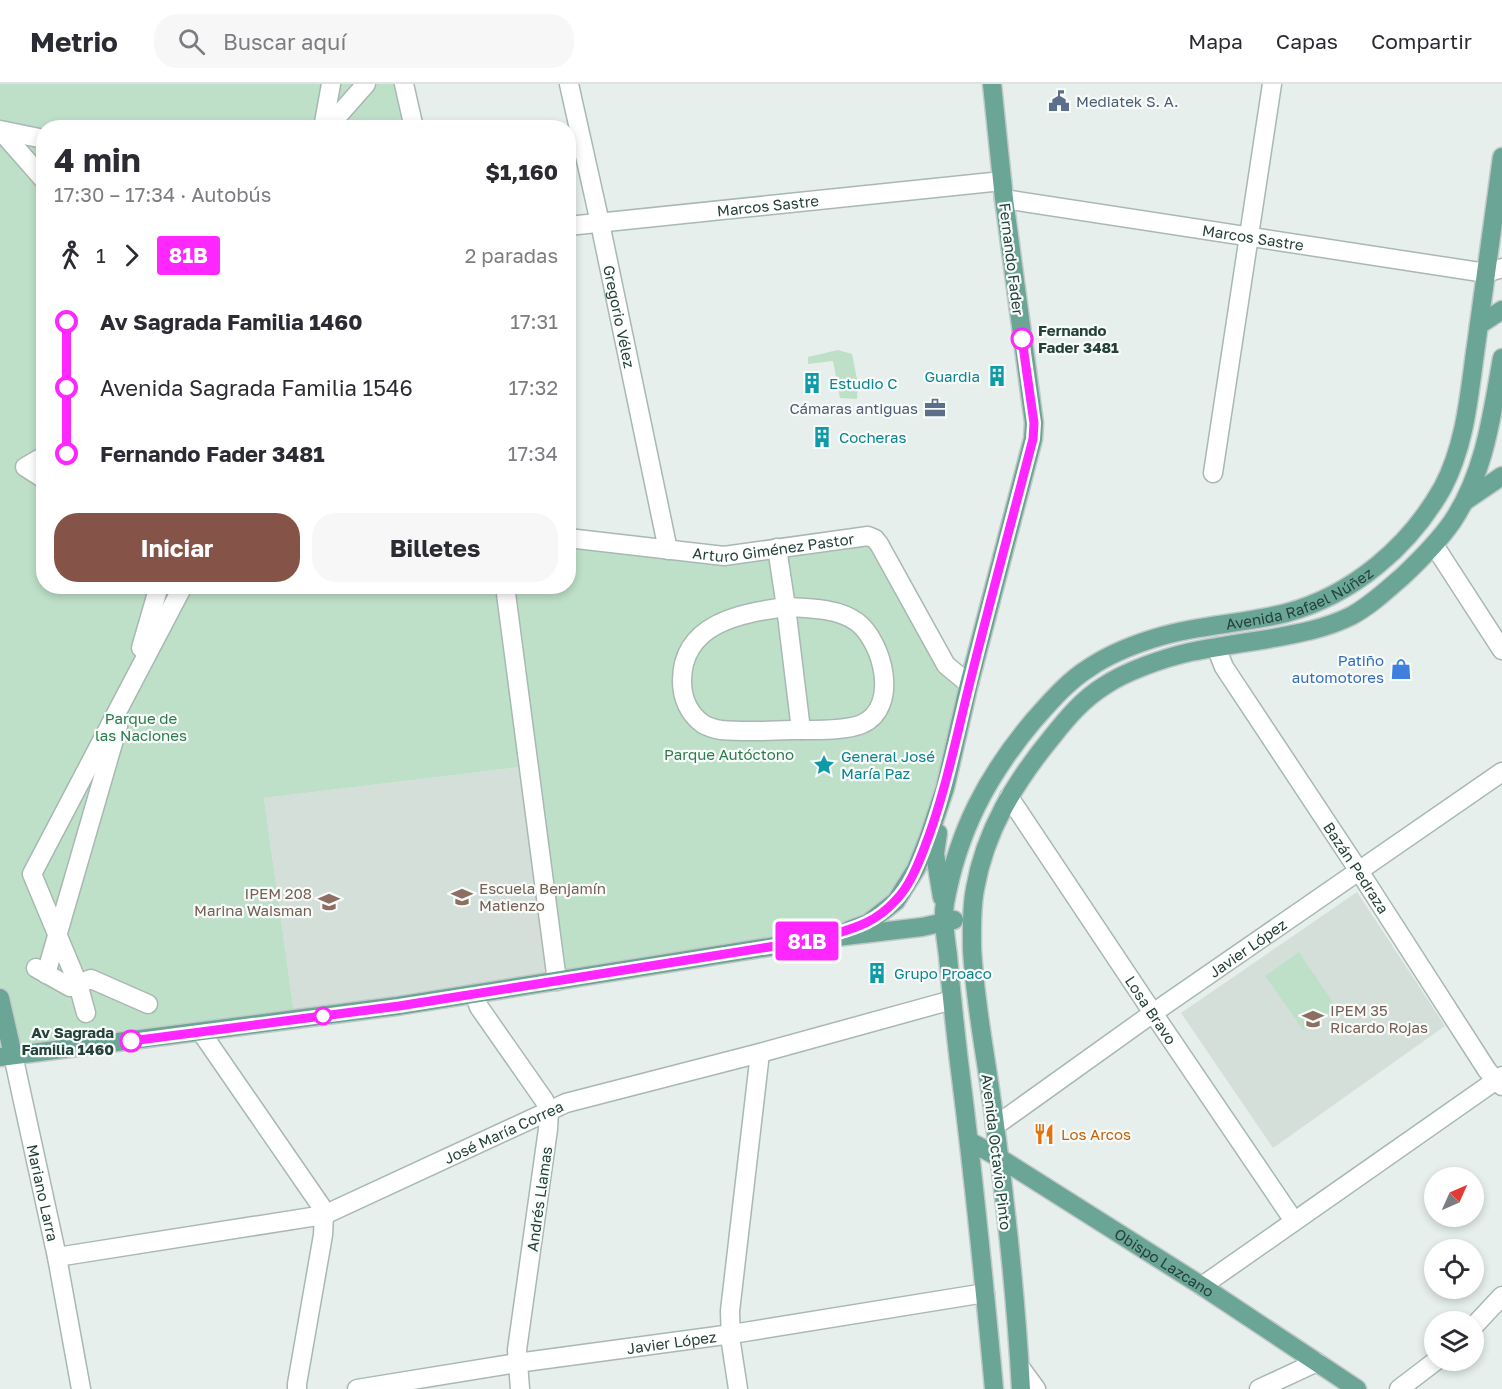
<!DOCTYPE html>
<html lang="es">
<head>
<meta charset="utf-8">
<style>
	body { margin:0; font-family:"Golos Text",sans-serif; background:#f7f7f7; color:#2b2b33; height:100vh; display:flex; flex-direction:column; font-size:22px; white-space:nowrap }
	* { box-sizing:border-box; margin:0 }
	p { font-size:20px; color:#7c7c81 }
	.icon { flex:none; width:33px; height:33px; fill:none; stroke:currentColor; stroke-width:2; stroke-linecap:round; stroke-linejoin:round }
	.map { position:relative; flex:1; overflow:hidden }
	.sheet { position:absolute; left:36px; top:36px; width:540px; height:474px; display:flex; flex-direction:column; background:#fff; border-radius:24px; box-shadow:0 3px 9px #0003 }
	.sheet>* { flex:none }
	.badge { padding:0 12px; border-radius:4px; font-size:21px; line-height:39px }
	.needle { width:39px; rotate:45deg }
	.fabs { position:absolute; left:1424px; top:1083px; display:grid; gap:12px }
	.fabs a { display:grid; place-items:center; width:60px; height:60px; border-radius:50%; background:#fff; box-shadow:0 3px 9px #0003; font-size:30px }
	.map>.badge { position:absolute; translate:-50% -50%; box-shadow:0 0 0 3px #fff }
	.legs { display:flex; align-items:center; gap:9px; height:66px; padding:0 18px; font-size:20px }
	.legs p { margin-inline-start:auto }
	.overview { display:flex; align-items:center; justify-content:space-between; height:102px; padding:0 18px }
	h1 { font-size:33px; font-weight:700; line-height:45px }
	.action { display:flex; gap:12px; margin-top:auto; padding:12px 18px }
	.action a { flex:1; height:69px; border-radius:24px; background:#855347; color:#fff; font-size:24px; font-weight:700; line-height:69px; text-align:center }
	.action a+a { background:#f7f7f7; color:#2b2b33 }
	ul { padding:0 18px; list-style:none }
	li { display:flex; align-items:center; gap:21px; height:66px; font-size:22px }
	li i { display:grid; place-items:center; width:9px; height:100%; margin:0 8px; background:currentColor }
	li i::after { content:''; width:15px; height:15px; margin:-8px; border:4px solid; border-radius:50%; background:#fff }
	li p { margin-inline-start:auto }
	li:first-child i { background:linear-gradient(#0000 50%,currentColor 0) }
	li:last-child i { background:linear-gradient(currentColor 50%,#0000 0) }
	header { display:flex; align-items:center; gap:36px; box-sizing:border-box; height:84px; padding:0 30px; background:#fff; border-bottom:2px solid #e1e1e2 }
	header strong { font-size:28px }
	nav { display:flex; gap:33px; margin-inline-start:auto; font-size:21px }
	.search { width:420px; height:54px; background:#f7f7f7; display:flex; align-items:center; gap:15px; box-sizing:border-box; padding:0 21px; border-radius:24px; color:#7c7c81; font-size:22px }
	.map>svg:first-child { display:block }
	.built { fill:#d4dfda }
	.green { fill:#bfe0c8 }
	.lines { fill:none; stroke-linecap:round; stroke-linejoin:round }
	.minor-casing { stroke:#a8b8b2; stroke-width:21 }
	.major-casing { stroke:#c2cac8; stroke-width:21 }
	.minor { stroke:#fff; stroke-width:18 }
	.major { stroke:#6aa596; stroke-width:18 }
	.line-1-casing { stroke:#fff; stroke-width:14 }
	.line-1 { stroke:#fe27ff; stroke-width:9 }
	.stop-1-dot { fill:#fff; stroke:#fe27ff; stroke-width:3 }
	.labels { text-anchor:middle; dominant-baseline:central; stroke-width:4.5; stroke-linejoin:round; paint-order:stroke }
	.service-label { font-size:15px; fill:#4e5e75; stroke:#f7fbf9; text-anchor:start }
	.street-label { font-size:15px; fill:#24423a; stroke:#f7fbf9 }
	.stop-label { font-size:15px; font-weight:bold; fill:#24423a; stroke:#f7fbf9; text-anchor:start }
	.culture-label { font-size:15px; fill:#0d838f; stroke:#f7fbf9; text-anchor:start }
	.shop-label { font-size:15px; fill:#366cbe; stroke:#f7fbf9; text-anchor:end }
	.park-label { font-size:15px; fill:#2d7a4b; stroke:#f7fbf9 }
	.education-label { font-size:15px; fill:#785e54; stroke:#f7fbf9; text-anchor:start }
	.food-label { font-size:15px; fill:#c56008; stroke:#f7fbf9; text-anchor:start }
</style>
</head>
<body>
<header>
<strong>Metrio</strong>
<div class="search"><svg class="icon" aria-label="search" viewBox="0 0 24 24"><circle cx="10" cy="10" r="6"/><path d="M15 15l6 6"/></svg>Buscar aquí</div>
<nav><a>Mapa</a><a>Capas</a><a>Compartir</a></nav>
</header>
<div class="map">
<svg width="1502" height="1305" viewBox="0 0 1502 1305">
	<rect width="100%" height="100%" fill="#e6efeb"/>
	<!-- built -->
	<g class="built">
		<path d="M528,682L557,897L295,936L264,714Z"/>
		<path d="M1357,808L1445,942L1273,1064L1181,929Z"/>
	</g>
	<!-- green -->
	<g class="green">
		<path d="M0,0H404L414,43L44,44V502H568L569,454L724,472L879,460L969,600L945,704L896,817L868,839L557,897L529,682L264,714L295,936L13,971L0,913Z"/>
		<path d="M838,266L852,270L858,300L857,315L840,314L833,277L808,280V273Z"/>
		<path d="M1299,868L1336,923L1303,946L1265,892Z"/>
	</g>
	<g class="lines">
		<defs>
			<g id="minor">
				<path d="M404,0L414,44"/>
				<path id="s1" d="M569,0L600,139L668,466"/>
				<path d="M323,44L331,0"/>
				<path d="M327,44L366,0"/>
				<path d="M44,55L0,46L44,96"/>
				<path id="s2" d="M1004,115L1486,189L1502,184"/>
				<path id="s3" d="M568,142L1002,97"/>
				<path d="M44,372L25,383L44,395"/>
				<path d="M1213,389L1272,0"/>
				<path id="s4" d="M568,454L724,472L868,452L875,455L879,460L946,581L969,600"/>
				<path d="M1434,461L1502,566"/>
				<path d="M777,464L786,523L801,646"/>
				<path d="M505,502L557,897"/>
				<path d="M786,523C808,524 838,524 857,538C883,558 900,623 862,640C846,647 812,646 794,646C769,647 745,648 721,646C715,645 708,643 703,640C689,630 682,614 682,597C682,539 741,529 786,523Z"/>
				<path id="s5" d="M1216,563L1224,583L1359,787L1487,986L1495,996L1502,1002"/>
				<path d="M141,564L159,502"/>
				<path id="s6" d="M1009,713L1153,929L1294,1137"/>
				<path d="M36,884L70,903L91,895L148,920"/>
				<path d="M46,890L118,642"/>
				<path d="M474,910L479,923L544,1016L549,1027L548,1045L517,1266L520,1305"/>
				<path d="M86,929L78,900L32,790L183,502"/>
				<path d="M201,948L321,1122L324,1131L323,1151L297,1300V1305"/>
				<path id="s7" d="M13,971L57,1173L81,1305"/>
				<path id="s8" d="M995,1042L1153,929L1502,688"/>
				<path id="s9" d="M57,1173L324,1131L566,1019L760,969L952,916"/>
				<path d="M1202,1202L1502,992"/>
				<path d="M1473,1243L1502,1212"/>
				<path d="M1020,1283L1036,1305"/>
				<path id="s10" d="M357,1305L517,1279L732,1250L985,1209"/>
				<path d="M738,1305L731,1259L730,1227L760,969"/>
				<path d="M1259,1305L1317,1278"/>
				<path d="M1399,1305L1437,1276"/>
			</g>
			<g id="major">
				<path d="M1479,241L1502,226"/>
				<path d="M1465,417L1502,392"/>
				<path d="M938,749L935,770L942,813"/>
				<path d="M849,846L868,839L896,817L916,785L928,755L945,704L969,600L1033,355L1034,339L1004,115L992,0"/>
				<path d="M0,914L13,971"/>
				<path d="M0,973L397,922L819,855L922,843L954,836"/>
				<path id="s11" d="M969,1057L998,1073L1202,1202L1357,1305"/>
				<path id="s12" d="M994,1305C984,1196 973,1087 959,978C955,943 951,908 948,872C946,855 942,836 945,819C958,747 987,692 1034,636C1051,617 1068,597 1089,584C1108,571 1130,562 1152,555C1195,541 1242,540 1286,529C1353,511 1410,462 1443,403C1466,359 1469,310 1476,262C1485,199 1493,136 1502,73"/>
				<path d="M1021,1305C1016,1217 1007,1129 995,1041C988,982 975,924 972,864C972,844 971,825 975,805C985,747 1015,698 1052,653C1067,634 1083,615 1104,602C1126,587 1164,574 1190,568C1216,563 1242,559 1268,555C1296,550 1325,545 1351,532C1370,522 1387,506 1403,492C1421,475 1438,458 1452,438C1485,389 1492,330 1502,274"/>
			</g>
		</defs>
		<!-- minor casing -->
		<use href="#minor" class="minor-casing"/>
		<!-- major casing -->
		<use href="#major" class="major-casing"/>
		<!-- minor -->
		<use href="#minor" class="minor"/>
		<!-- major -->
		<use href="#major" class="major"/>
	</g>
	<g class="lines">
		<defs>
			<path id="line-1" d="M131,957L399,922L819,855C849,845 872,842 895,817C909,803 917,783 924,765C945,711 956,654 970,598C990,517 1012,436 1033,355L1034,339L1022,255"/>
		</defs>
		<!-- line-1 casing -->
		<use href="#line-1" class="line-1-casing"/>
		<!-- line-1 -->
		<use href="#line-1" class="line-1"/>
	</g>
	<!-- icons -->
	<defs>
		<symbol id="civic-bare" viewBox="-9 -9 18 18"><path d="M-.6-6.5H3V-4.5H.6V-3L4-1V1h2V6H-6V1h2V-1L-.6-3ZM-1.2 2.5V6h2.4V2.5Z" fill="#5c6f8a" stroke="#f7fbf9" stroke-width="2.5" paint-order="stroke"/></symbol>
		<symbol id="building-bare" viewBox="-9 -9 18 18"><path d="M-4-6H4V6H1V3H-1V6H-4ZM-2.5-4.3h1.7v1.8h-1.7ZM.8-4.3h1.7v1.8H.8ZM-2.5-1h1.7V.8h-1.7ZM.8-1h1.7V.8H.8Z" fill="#0f9aa8" stroke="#f7fbf9" stroke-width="2.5" paint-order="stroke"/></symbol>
		<symbol id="office-bare" viewBox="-9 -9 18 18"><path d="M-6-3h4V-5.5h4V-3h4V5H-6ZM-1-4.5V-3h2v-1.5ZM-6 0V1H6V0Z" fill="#5c6f8a" stroke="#f7fbf9" stroke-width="2.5" paint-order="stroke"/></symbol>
		<symbol id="shop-bare" viewBox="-9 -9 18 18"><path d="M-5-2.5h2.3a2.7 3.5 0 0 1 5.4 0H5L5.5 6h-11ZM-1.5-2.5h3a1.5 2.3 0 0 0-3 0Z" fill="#3f7fe0" stroke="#f7fbf9" stroke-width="2.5" paint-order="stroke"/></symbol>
		<symbol id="sight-bare" viewBox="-9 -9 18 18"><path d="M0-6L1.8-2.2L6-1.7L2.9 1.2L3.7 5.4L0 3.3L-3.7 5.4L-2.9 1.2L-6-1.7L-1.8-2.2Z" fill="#0f9aa8" stroke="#f7fbf9" stroke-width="2.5" paint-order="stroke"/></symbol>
		<symbol id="school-bare" viewBox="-9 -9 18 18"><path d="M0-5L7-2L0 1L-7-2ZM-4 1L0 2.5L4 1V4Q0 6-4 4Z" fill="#8d6e63" stroke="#f7fbf9" stroke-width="2.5" paint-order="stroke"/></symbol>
		<symbol id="restaurant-bare" viewBox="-9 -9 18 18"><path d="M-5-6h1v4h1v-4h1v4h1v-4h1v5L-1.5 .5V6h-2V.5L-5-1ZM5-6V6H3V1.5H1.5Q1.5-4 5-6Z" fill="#e8710a" stroke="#f7fbf9" stroke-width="2.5" paint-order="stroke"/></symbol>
	</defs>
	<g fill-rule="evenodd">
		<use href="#civic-bare" x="1044" y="2" width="30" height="30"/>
		<use href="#building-bare" x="982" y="277" width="30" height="30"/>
		<use href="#building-bare" x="797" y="284" width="30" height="30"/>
		<use href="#office-bare" x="920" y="309" width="30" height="30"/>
		<use href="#building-bare" x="807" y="338" width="30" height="30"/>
		<use href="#shop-bare" x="1386" y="570" width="30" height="30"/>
		<use href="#sight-bare" x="809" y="666" width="30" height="30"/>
		<use href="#school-bare" x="447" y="798" width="30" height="30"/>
		<use href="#school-bare" x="314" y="803" width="30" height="30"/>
		<use href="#building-bare" x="862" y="874" width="30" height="30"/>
		<use href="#school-bare" x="1298" y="920" width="30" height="30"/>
		<use href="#restaurant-bare" x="1029" y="1035" width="30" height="30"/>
	</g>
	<!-- markers -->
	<g class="stop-1-dot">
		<circle cx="1022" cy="255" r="10"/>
		<circle cx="323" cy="932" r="8"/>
		<circle cx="131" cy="957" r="10"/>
	</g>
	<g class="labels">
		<!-- service labels -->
		<g class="service-label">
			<text x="1076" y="17">Mediatek S. A.</text>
			<text x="918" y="324" text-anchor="end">Cámaras antiguas</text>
		</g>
		<!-- street labels -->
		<g class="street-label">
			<text stroke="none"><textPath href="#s3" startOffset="201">Marcos Sastre</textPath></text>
			<text stroke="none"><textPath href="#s2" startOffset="252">Marcos Sastre</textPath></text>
			<text transform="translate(1012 175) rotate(83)">Fernando Fader</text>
			<text stroke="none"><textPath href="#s1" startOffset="238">Gregorio Vélez</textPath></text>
			<text stroke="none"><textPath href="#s4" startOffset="207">Arturo Giménez Pastor</textPath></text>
			<text stroke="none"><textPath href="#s12" startOffset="994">Avenida Rafael Núñez</textPath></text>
			<text stroke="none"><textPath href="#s5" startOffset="262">Bazán Pedraza</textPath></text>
			<text stroke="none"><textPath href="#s8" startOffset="309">Javier López</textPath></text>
			<text stroke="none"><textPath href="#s6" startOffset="256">Losa Bravo</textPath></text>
			<text stroke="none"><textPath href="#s9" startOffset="468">José María Correa</textPath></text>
			<text transform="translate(997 1068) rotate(83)">Avenida Octavio Pinto</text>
			<text stroke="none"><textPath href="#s7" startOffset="141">Mariano Larra</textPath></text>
			<text transform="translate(539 1115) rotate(-82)">Andrés Llamas</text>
			<text stroke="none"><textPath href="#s11" startOffset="230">Obispo Lazcano</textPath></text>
			<text stroke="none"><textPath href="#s10" startOffset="318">Javier López</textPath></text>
		</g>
		<!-- stop labels -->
		<g class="stop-label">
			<text x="1038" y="246">Fernando<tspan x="1038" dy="17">Fader 3481</tspan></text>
			<text x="114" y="948" text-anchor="end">Av Sagrada<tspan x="114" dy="17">Familia 1460</tspan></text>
		</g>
		<!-- culture labels -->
		<g class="culture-label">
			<text x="980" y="292" text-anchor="end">Guardia</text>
			<text x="829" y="299">Estudio C</text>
			<text x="839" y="353">Cocheras</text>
			<text x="841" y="672">General José<tspan x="841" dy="17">María Paz</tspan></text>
			<text x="894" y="889">Grupo Proaco</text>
		</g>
		<!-- shop labels -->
		<g class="shop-label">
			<text x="1384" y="576">Patiño<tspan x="1384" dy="17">automotores</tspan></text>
		</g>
		<!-- park labels -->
		<g class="park-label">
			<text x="141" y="634">Parque de<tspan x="141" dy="17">las Naciones</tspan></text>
			<text x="729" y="670">Parque Autóctono</text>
		</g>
		<!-- education labels -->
		<g class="education-label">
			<text x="479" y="804">Escuela Benjamín<tspan x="479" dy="17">Matienzo</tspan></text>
			<text x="312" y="809" text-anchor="end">IPEM 208<tspan x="312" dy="17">Marina Waisman</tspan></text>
			<text x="1330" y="926">IPEM 35<tspan x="1330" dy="17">Ricardo Rojas</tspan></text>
		</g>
		<!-- food labels -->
		<g class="food-label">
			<text x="1061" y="1050">Los Arcos</text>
		</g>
	</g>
</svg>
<div class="fabs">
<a><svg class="needle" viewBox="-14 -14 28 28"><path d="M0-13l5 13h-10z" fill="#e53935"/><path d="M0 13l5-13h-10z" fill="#7c7c81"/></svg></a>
<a><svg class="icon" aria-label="locate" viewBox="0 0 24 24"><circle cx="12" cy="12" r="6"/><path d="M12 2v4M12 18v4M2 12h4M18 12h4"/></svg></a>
<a><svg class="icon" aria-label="layers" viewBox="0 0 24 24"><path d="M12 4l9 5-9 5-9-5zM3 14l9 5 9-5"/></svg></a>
</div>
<b class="badge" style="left:807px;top:857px;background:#fe27ff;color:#fff">81B</b>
<section class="sheet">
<div class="overview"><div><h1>4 min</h1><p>17:30 – 17:34 · Autobús</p></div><b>$1,160</b></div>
<div class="legs"><svg class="icon" aria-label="walk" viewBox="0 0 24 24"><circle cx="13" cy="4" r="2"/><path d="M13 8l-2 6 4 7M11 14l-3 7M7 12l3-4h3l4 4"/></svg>1<svg class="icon" aria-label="forward" viewBox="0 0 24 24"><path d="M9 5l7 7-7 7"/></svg><b class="badge" style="background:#fe27ff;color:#fff">81B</b><p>2 paradas</p></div>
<ul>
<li><i style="color:#fe27ff"></i><b>Av Sagrada Familia 1460</b><p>17:31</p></li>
<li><i style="color:#fe27ff"></i><span>Avenida Sagrada Familia 1546</span><p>17:32</p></li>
<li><i style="color:#fe27ff"></i><b>Fernando Fader 3481</b><p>17:34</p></li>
</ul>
<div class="action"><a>Iniciar</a><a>Billetes</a></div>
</section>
</div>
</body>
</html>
